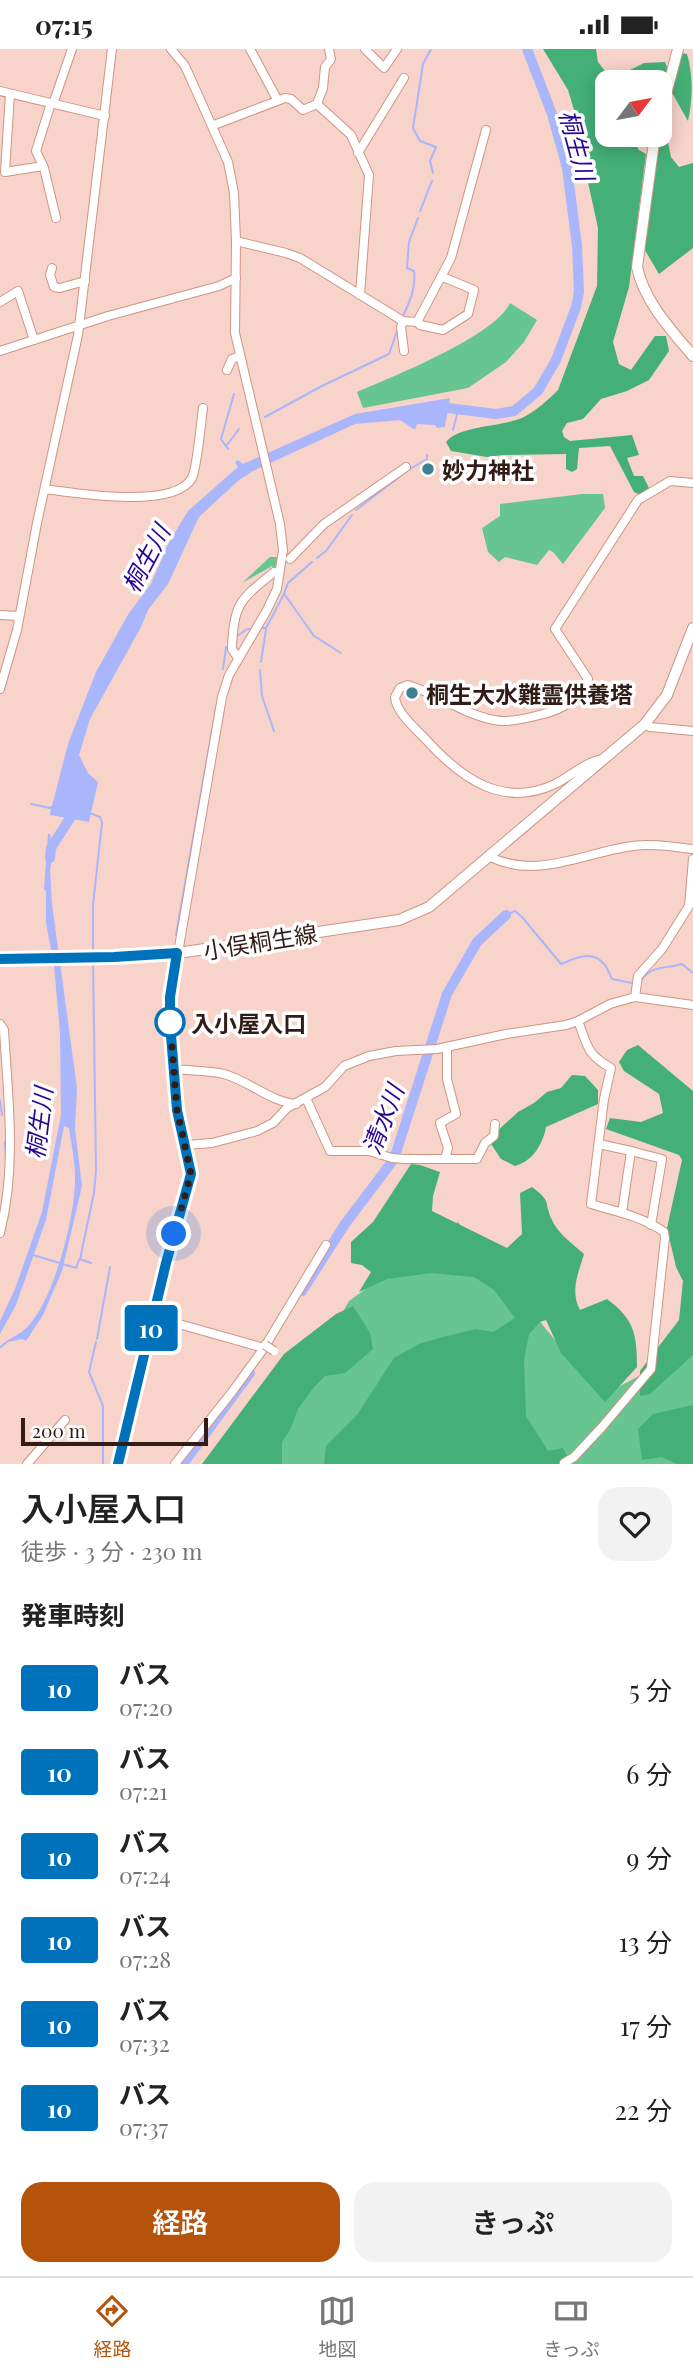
<!DOCTYPE html>
<html lang="ja">
<head>
<meta charset="utf-8">
<style>
	body { margin:0; font-family:"Playfair Display","Noto Sans JP",serif; background:#f2f2f2; color:#222; height:100vh; display:flex; flex-direction:column; font-size:26px; white-space:nowrap }
	* { box-sizing:border-box; margin:0 }
	p { font-size:23px; color:#767676 }
	.icon { flex:none; width:38px; height:38px; fill:none; stroke:currentColor; stroke-width:2; stroke-linecap:round; stroke-linejoin:round }
	.map { position:relative; height:1415px; overflow:hidden }
	.details { display:flex; flex-direction:column; background:#fff; flex:1 }
	.details>* { flex:none }
	.badge { padding:0 14px; border-radius:5px; font-size:24px; line-height:46px }
	.needle { width:46px; rotate:58deg }
	.controls { position:absolute; left:595px; top:21px; display:grid; gap:14px }
	.controls a { display:grid; place-items:center; width:77px; height:77px; border-radius:14px; background:#fff; box-shadow:0 4px 18px #0003; font-size:35px }
	.scale { position:absolute; left:21px; bottom:18px; width:187px; box-sizing:border-box; padding-left:7px; border:4px solid #321c16; border-top:0; font-size:19px; line-height:24px; white-space:nowrap; color:#321c16; -webkit-text-stroke:5px #fefefe; paint-order:stroke }
	.you { position:absolute; width:35px; height:35px; margin:-18px; border:5px solid #fff; border-radius:50%; background:#1a73e8; box-shadow:0 0 0 10px #1a73e833 }
	.map>.badge { position:absolute; translate:-50% -50%; box-shadow:0 0 0 4px #fff }
	h2 { padding:0 21px; font-size:26px; line-height:63px }
	.round { display:grid; place-items:center; flex:none; width:74px; height:74px; border-radius:21px; background:#f2f2f2 }
	.head { display:flex; align-items:center; justify-content:space-between; height:119px; padding:0 21px }
	h1 { font-size:33px; font-weight:600; line-height:52px }
	.button { display:flex; gap:14px; margin-top:auto; padding:14px 21px }
	.button a { flex:1; height:80px; border-radius:21px; background:#b45309; color:#fff; font-size:28px; font-weight:600; line-height:80px; text-align:center }
	.button a+a { background:#f2f2f2; color:#222 }
	ul { padding:0; list-style:none }
	li { display:flex; align-items:center; gap:21px; height:84px; padding:0 21px }
	li div { flex:1 }
	li b { display:block; font-size:26px }
	li em { font-style:normal }
	li .badge { min-width:77px; font-weight:700; text-align:center }
	.status { display:flex; justify-content:space-between; align-items:center; height:49px; padding:0 35px; background:#fff; direction:ltr }
	.status svg { height:19px; fill:currentColor }
	.dock { display:flex; justify-content:space-around; align-items:center; height:98px; border-top:2px solid #e0e0e0; background:#fff; font-size:19px; color:#767676 }
	.dock a { display:grid; justify-items:center; gap:4px }
	.dock .active { color:#b45309 }
	.map>svg:first-child { display:block }
	.green { fill:#67c58f }
	.forest { fill:#44b076 }
	.water { fill:#aab6fb }
	.lines { fill:none; stroke-linecap:round; stroke-linejoin:round }
	.stream { stroke:#aab6fb; stroke-width:2 }
	.river { stroke:#aab6fb; stroke-width:10 }
	.minor-casing { stroke:#cd9585; stroke-width:10 }
	.major-casing { stroke:#cd9585; stroke-width:12 }
	.minor { stroke:#fff; stroke-width:8 }
	.major { stroke:#fff; stroke-width:10 }
	.minor-bridge-casing { stroke:#cd9585; stroke-width:10; stroke-linecap:butt }
	.minor-bridge { stroke:#fff; stroke-width:8 }
	.line-casing { stroke:#fff; stroke-width:16 }
	.line { stroke:#0072bc; stroke-width:10 }
	.walk { stroke:#321c16; stroke-width:7; stroke-dasharray:0 12.6 }
	.poi-dot { fill:#408293; stroke:#fefefe; stroke-width:2.5 }
	.stop-dot { fill:#fff; stroke:#0072bc; stroke-width:3.5 }
	.labels { text-anchor:middle; dominant-baseline:central; stroke-width:7; stroke-linejoin:round; paint-order:stroke }
	.poi-label { font-size:23px; font-weight:bold; fill:#321c16; stroke:#fefefe; text-anchor:start }
	.street-label { font-size:23px; fill:#321c16; stroke:#fefefe }
	.stop-label { font-size:23px; font-weight:bold; fill:#321c16; stroke:#fefefe; text-anchor:start }
	.water-label { font-size:24px; font-style:italic; fill:#270693; stroke:#fefefe }
</style>
</head>
<body>
<div class="status"><b>07:15</b><svg viewBox="0 0 49 12"><path d="M0 12V9h3v3zM5 12V6h3v6zM10 12V3h3v9zM15 12V0h3v12zM26 1h20v11H26zM47 4h2v5h-2z"/></svg></div>
<div class="map">
<svg width="693" height="1415" viewBox="0 0 693 1415">
	<rect width="100%" height="100%" fill="#f7d3c9"/>
	<!-- green -->
	<g class="green">
		<path d="M510,254L537,271L524,293L506,313L468,339L363,359L357,343C392,328 495,287 510,254Z"/>
		<path d="M582,445H603L605,459L563,515L553,503L549,501L537,516L505,508L499,513L488,503L482,479L500,467V455Z"/>
		<path d="M270,508H277L274,525L272,517L242,534Z"/>
		<path d="M458,1173L601,1347L675,1308L693,1201V1415H272L308,1326L349,1252Z"/>
	</g>
	<!-- forest -->
	<g class="forest">
		<path d="M543,0H596L598,13L608,26L624,24L644,14L665,13L668,21L654,33H607V86H630L639,101L646,105L629,238L613,293L619,315L631,321L655,287H666L669,302L649,331L627,342L601,350L583,370L567,374L562,382L564,388L570,392L632,386L639,406L627,409L634,427H643L649,439L641,446L634,443L610,397L579,399L577,420L572,423L566,420V405L503,406L487,408L451,402L446,393C459,376 504,378 524,368C537,361 548,351 558,341L597,237L598,179L582,106L581,84L568,41Z"/>
		<path d="M681,4L687,5C693,24 693,51 688,72L671,42Z"/>
		<path d="M661,82L666,84L671,108L679,118L693,114V199L659,225L643,198Z"/>
		<path d="M638,996L693,1042V1306L650,1345L640,1347V1322L679,1271L683,1232L676,1218L667,1179L682,1111L679,1106L606,1080L610,1069L641,1073L663,1064L659,1045L624,1022L619,1013L627,1001Z"/>
		<path d="M572,1026L585,1027L598,1041V1055L546,1078C543,1095 532,1113 515,1117L501,1110L491,1095L494,1085L518,1063L534,1054L547,1043L561,1039Z"/>
		<path d="M411,1115L420,1116L440,1123L433,1147L432,1162L507,1199L522,1185L520,1144L532,1138C553,1154 543,1152 552,1171C558,1185 573,1195 584,1205C578,1225 570,1242 580,1261L607,1250C634,1270 637,1285 637,1318L605,1353L561,1304L546,1271L540,1273L529,1285L524,1311L526,1367L548,1402L563,1399L571,1415H324L326,1397L357,1366L394,1309L419,1295L439,1289L476,1280L493,1283L515,1269L494,1241L474,1228L431,1224L387,1230L359,1243L371,1223L362,1216L351,1214V1193L373,1173Z"/>
		<path d="M353,1257L370,1284L373,1300L345,1324L325,1327L314,1338L298,1360L290,1381L282,1393V1415H202L284,1305L336,1265Z"/>
		<path d="M693,1356V1415H677L662,1408L642,1411L638,1380L653,1365Z"/>
	</g>
	<!-- water -->
	<g class="water">
		<path d="M450,349L445,378L437,379L435,376L417,375L415,381L400,371L355,375L253,422L239,431L199,468L168,535L148,561L141,578L90,670L79,706L88,724L98,733L89,773L50,766L51,760L48,758L52,757L68,695L96,623L129,564L151,535L168,495L188,462L238,418L235,413L238,411L243,415L355,365Z"/>
		<path d="M48,785H50L53,804L50,821L52,855L77,1039L75,1080L82,1137L62,1222L43,1266L26,1292L22,1290L8,1293L0,1300V1297C10,1288 21,1286 30,1275C55,1246 76,1165 75,1127C75,1111 71,1095 69,1079L64,1077L46,1171L16,1256L0,1285V1272L15,1240L42,1163L61,1066L60,984L54,916L46,874V842L44,840Z"/>
	</g>
	<g class="lines">
		<!-- stream -->
		<g class="stream">
			<path d="M431,0L423,15L413,79L420,92L436,98L430,112L433,124"/>
			<path d="M420,162L432,132"/>
			<path d="M403,267C410,252 416,239 414,222L407,219L409,193L418,169"/>
			<path d="M265,368L322,337L389,305L397,282"/>
			<path d="M453,381L458,361"/>
			<path d="M227,396L239,380"/>
			<path d="M228,400L221,390L234,345"/>
			<path d="M410,420L427,410V406"/>
			<path d="M356,461L407,422"/>
			<path d="M317,509L326,502L352,466"/>
			<path d="M285,546L314,587L341,604"/>
			<path d="M262,579H266L284,545L288,534L312,513"/>
			<path d="M237,587L247,580H253"/>
			<path d="M261,613L266,580"/>
			<path d="M223,620L226,598"/>
			<path d="M260,621L262,647L274,682"/>
			<path d="M31,755L50,759"/>
			<path d="M90,764L100,768L102,774L93,856V904"/>
			<path d="M506,866L515,862L522,868L561,915C575,910 591,900 604,915C608,919 609,925 612,930L632,934"/>
			<path d="M176,886L216,659"/>
			<path d="M642,930C653,916 665,920 682,915L693,924"/>
			<path d="M0,1051L2,1066"/>
			<path d="M5,1093L6,1112"/>
			<path d="M33,1206L76,1219L79,1211"/>
			<path d="M91,1214L80,1210L94,1144L96,1122L93,910"/>
			<path d="M97,1290L110,1218"/>
			<path d="M96,1293L89,1323L103,1357V1415"/>
		</g>
		<!-- river -->
		<g class="river">
			<path d="M435,361L448,359L496,365L514,362L538,342L556,311L576,258L579,243L577,197L567,119L552,65L527,0"/>
			<path d="M50,809L51,799L70,769L67,758"/>
			<path d="M302,1242L345,1175L394,1110L447,945L477,893L506,866"/>
			<path d="M183,1415L250,1324"/>
		</g>
		<defs>
			<g id="minor">
				<path d="M250,0L277,50"/>
				<path d="M365,0L384,19L397,0"/>
				<path d="M0,42L105,67"/>
				<path d="M10,45L5,123L43,117"/>
				<path d="M51,54L36,102L44,119L56,169"/>
				<path d="M53,55L72,0"/>
				<path d="M317,55L351,86L369,126L360,246"/>
				<path d="M214,76L285,49L291,50L303,61L317,55L323,39L325,18L331,10L329,0"/>
				<path d="M358,104L404,29"/>
				<path d="M236,192L286,204L300,209L403,272L417,273L451,209L486,81"/>
				<path d="M52,219L50,226L54,238L60,239L85,232"/>
				<path d="M0,253L18,242L34,291"/>
				<path d="M403,272L401,278L404,302"/>
				<path d="M417,273L420,276L443,281L468,265L474,241L443,228"/>
				<path d="M0,302L108,267L219,237L236,229"/>
				<path d="M227,321L232,310L240,307"/>
				<path d="M45,440C75,444 174,461 192,429C197,419 201,373 203,359"/>
				<path d="M290,510L324,475L406,418"/>
				<path d="M0,566L19,567"/>
				<path d="M238,609L232,600C233,554 241,550 274,523"/>
				<path d="M0,640L17,581L37,474L78,286L112,0"/>
				<path d="M645,675L650,678L693,682"/>
				<path d="M603,710C585,713 571,727 555,735C504,759 464,731 430,695C419,682 396,665 395,648L400,639L408,636C437,645 463,665 494,671C509,674 528,669 543,665C562,661 580,649 588,630L555,580L638,451L670,432L693,434"/>
				<path d="M490,808C539,831 585,803 633,797C653,794 673,798 693,800"/>
				<path d="M0,910L115,908L178,904L222,648L229,626L267,561L277,540L283,501L280,475L235,284L236,192L234,144L228,113L185,17L171,0"/>
				<path d="M635,948L638,927L662,900L689,857L693,810"/>
				<path d="M0,975L4,981C8,1049 17,1117 0,1184"/>
				<path d="M174,1020C190,1022 208,1021 224,1025C247,1031 273,1054 296,1055"/>
				<path d="M306,1049L330,1102H369L392,1109L404,1110H477L485,1094L494,1087L495,1075"/>
				<path d="M599,1095L631,1102L622,1164"/>
				<path d="M186,1096L212,1094L257,1082L273,1074L287,1059L325,1038L344,1017L369,1007L396,1002L437,1000L506,985L566,976L578,972L610,955L635,948L693,956"/>
				<path d="M631,1102L662,1110L651,1176"/>
				<path d="M445,1110L448,1099L440,1074L456,1065L447,1030V998"/>
				<path d="M154,1268L264,1299L265,1296"/>
				<path d="M564,1414L574,1408L602,1378L651,1320L665,1189L664,1183C644,1168 614,1162 591,1155L604,1050L611,1019C586,1005 588,997 578,972"/>
				<path d="M27,1415L65,1371"/>
				<path d="M175,1415L232,1343L264,1299L326,1196"/>
			</g>
			<g id="major">
				<path d="M660,68L678,0"/>
				<path d="M655,86L637,218C644,252 671,281 693,307"/>
				<path d="M118,1415L166,1214L191,1124L177,1061L170,974L171,948L178,904L399,871L429,858L645,675L667,646L693,579"/>
			</g>
		</defs>
		<!-- minor casing -->
		<use href="#minor" class="minor-casing"/>
		<!-- major casing -->
		<use href="#major" class="major-casing"/>
		<!-- minor -->
		<use href="#minor" class="minor"/>
		<!-- major -->
		<use href="#major" class="major"/>
		<defs>
			<path id="minor-bridge" d="M265,1296L274,1302"/>
		</defs>
		<!-- minor-bridge casing -->
		<use href="#minor-bridge" class="minor-bridge-casing"/>
		<!-- minor-bridge -->
		<use href="#minor-bridge" class="minor-bridge"/>
	</g>
	<g class="lines">
		<defs>
			<path id="line" d="M0,910L114,908L177,904L170,948V974L177,1061L191,1125L166,1214L118,1415"/>
		</defs>
		<!-- line casing -->
		<use href="#line" class="line-casing"/>
		<!-- line -->
		<use href="#line" class="line"/>
		<!-- walk -->
		<path class="walk" d="M170,973L177,1061L191,1125L174,1185"/>
	</g>
	<!-- markers -->
	<g class="poi-dot">
		<circle cx="428" cy="420" r="7"/>
		<circle cx="412" cy="644" r="7"/>
	</g>
	<circle class="stop-dot" cx="170" cy="973" r="14"/>
	<g class="labels">
		<!-- poi labels -->
		<g class="poi-label">
			<text x="442" y="420">妙力神社</text>
			<text x="426" y="644">桐生大水難霊供養塔</text>
		</g>
		<!-- street labels -->
		<g class="street-label">
			<text transform="translate(260 892) rotate(-9)">小俣桐生線</text>
		</g>
		<!-- stop labels -->
		<g class="stop-label">
			<text x="191" y="973">入小屋入口</text>
		</g>
		<!-- water labels -->
		<g class="water-label">
			<text transform="translate(578 96) rotate(75)">桐生川</text>
			<text transform="translate(145 509) rotate(-62)">桐生川</text>
			<text transform="translate(382 1070) rotate(-69)">清水川</text>
			<text transform="translate(38 1074) rotate(-83)">桐生川</text>
		</g>
	</g>
</svg>
<div class="controls">
<a><svg class="needle" viewBox="-14 -14 28 28"><path d="M0-13l5 13h-10z" fill="#e53935"/><path d="M0 13l5-13h-10z" fill="#767676"/></svg></a>
</div>
<div class="scale">200 m</div>
<div class="you" style="left:174px;top:1185px"></div>
<b class="badge" style="left:151px;top:1279px;background:#0072bc;color:#fff">10</b>
</div>
<section class="details">
<div class="head"><div><h1>入小屋入口</h1><p>徒歩 · 3 分 · 230 m</p></div><a class="round"><svg class="icon" aria-label="heart" viewBox="0 0 24 24"><path d="M12 20l-8-8c-3-5 5-10 8-4 3-6 11-1 8 4z"/></svg></a></div>
<h2>発車時刻</h2>
<ul>
<li><span class="badge" style="background:#0072bc;color:#fff">10</span><div><b>バス</b><p>07:20</p></div><em>5 分</em></li>
<li><span class="badge" style="background:#0072bc;color:#fff">10</span><div><b>バス</b><p>07:21</p></div><em>6 分</em></li>
<li><span class="badge" style="background:#0072bc;color:#fff">10</span><div><b>バス</b><p>07:24</p></div><em>9 分</em></li>
<li><span class="badge" style="background:#0072bc;color:#fff">10</span><div><b>バス</b><p>07:28</p></div><em>13 分</em></li>
<li><span class="badge" style="background:#0072bc;color:#fff">10</span><div><b>バス</b><p>07:32</p></div><em>17 分</em></li>
<li><span class="badge" style="background:#0072bc;color:#fff">10</span><div><b>バス</b><p>07:37</p></div><em>22 分</em></li>
</ul>
<div class="button"><a>経路</a><a>きっぷ</a></div>
</section>
<nav class="dock">
<a class="active"><svg class="icon" aria-label="directions" viewBox="0 0 24 24"><path d="M12 3l9 9-9 9-9-9zM9 14v-3h6M13 9l2 2-2 2"/></svg>経路</a>
<a><svg class="icon" aria-label="map" viewBox="0 0 24 24"><path d="M3 6l6-2 6 2 6-2v14l-6 2-6-2-6 2zM9 4v14M15 6v14"/></svg>地図</a>
<a><svg class="icon" aria-label="tickets" viewBox="0 0 24 24"><path d="M3 7h18v10H3zM15 7v10"/></svg>きっぷ</a>
</nav>
</body>
</html>
